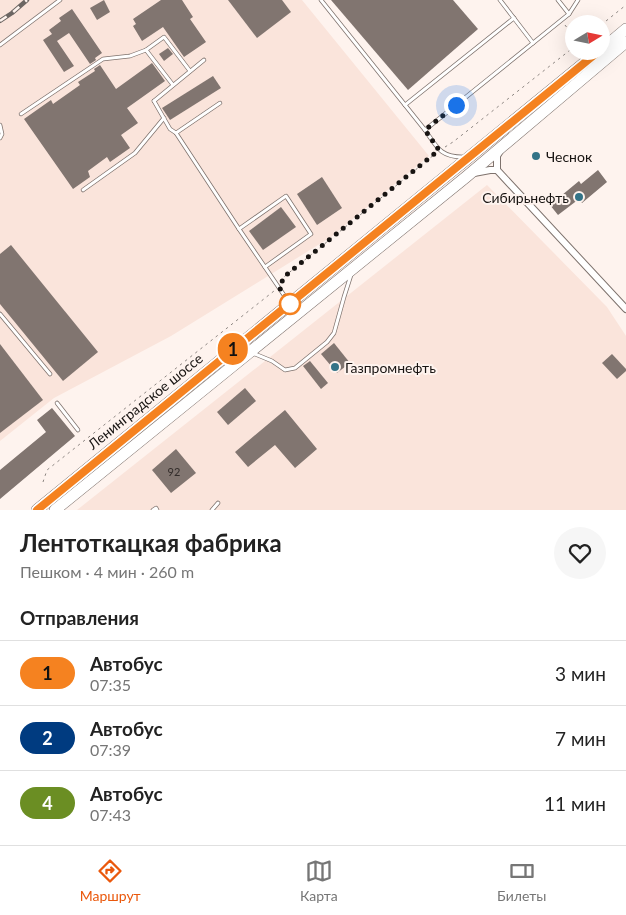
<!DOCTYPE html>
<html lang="ru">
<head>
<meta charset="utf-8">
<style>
	body { margin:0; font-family:Lato,sans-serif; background:#f6f6f6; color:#222; height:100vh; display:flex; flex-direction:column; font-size:19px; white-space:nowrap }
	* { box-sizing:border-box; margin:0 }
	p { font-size:16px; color:#767676 }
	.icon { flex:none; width:28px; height:28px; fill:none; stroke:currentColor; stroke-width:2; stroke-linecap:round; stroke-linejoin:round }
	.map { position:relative; height:510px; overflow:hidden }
	.sheet { display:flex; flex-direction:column; background:#fff; flex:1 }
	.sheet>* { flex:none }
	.badge { padding:0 10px; border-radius:16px; font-size:18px; line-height:32px }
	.needle { width:32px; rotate:80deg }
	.buttons { position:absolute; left:565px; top:15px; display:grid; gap:10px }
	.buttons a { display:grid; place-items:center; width:45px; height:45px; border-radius:50%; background:#fff; box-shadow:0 5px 20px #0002; font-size:25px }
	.you { position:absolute; width:25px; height:25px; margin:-12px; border:4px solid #fff; border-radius:50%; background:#1a73e8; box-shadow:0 0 0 8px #1a73e833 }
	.map>.badge { position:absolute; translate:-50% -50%; box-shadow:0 0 0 2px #fff }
	h2 { padding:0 20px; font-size:19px; line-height:45px }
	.round { display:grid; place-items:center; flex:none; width:52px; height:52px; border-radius:26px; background:#f6f6f6 }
	.head { display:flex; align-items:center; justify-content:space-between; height:85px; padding:0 20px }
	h1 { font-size:24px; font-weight:700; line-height:38px }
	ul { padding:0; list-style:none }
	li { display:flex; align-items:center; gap:15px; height:65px; padding:0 20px; border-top:1px solid #e0e0e0 }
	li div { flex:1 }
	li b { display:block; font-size:19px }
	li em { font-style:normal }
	li .badge { min-width:55px; font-weight:700; text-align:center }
	.dock { display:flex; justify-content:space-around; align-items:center; height:70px; border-top:1px solid #e0e0e0; background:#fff; font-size:14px; color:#767676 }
	.dock a { display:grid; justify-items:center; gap:2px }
	.dock .active { color:#ea580c }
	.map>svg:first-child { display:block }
	.built { fill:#fae4db }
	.building { fill:#817570 }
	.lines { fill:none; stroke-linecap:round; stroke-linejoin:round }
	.lane-casing { stroke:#7e726d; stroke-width:4.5 }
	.street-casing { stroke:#7e726d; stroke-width:8 }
	.highway-casing { stroke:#7e726d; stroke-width:12 }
	.path { stroke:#8d8682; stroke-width:1; stroke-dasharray:2.5 4; stroke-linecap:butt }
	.lane { stroke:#fff; stroke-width:3 }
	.street { stroke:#fff; stroke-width:6 }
	.highway { stroke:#fff; stroke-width:11 }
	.rail-casing { stroke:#6c6663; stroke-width:4.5 }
	.rail { stroke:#fef3ee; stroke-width:2.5; stroke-dasharray:8; stroke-linecap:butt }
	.line-casing { stroke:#fff; stroke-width:11 }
	.line { stroke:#f58220; stroke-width:8 }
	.walk { stroke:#181412; stroke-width:5; stroke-dasharray:0 9 }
	.poi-dot { fill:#337387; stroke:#fef3ee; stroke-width:2 }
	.stop-dot { fill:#fff; stroke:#f58220; stroke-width:2.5 }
	.labels { text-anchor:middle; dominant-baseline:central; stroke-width:4; stroke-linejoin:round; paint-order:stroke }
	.number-label { font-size:11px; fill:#322c2a }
	.poi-label { font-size:14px; fill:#181412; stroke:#fef3ee; text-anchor:start }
	.street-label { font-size:14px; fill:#181412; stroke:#fef3ee }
</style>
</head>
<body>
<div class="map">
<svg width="626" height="510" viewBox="0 0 626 510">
	<rect width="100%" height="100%" fill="#fef3ee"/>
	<!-- built -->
	<g class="built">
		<path d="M0,0H302L429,156L331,237L171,336L54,398L0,441Z"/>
		<path d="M487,185L607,307L626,336V510H77Z"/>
	</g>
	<!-- building -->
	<g class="building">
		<path d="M104,0L110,12L97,20L90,8Z"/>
		<path d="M161,0H182L193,17L190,19L206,42L184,57L163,27L142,41L133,26L136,24L133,19Z"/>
		<path d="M228,0H282L291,12L257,38Z"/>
		<path d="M331,0H453L478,29L408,90Z"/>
		<path d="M72,9L102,53L95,58L96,60L90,64L69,33L57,41L74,66L64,72L43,40L52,34L49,30L61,21L59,18Z"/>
		<path d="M168,48L173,54L164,61L159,54Z"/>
		<path d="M152,63L165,81L127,108L138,123L121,135L130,148L110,162L107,157L88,171L90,177L73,189L24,119L51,100L53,104L80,85L78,82L95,71L94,69L100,65L116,89Z"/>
		<path d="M213,76L221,88L170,120L162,108Z"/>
		<path d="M598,170L607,182L582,203L579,199L558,215L550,205L579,181L581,184Z"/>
		<path d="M322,177L342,208L317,225L297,194Z"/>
		<path d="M281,207L296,227L263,250L249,231Z"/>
		<path d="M11,245L98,352L63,381L0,304V254Z"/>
		<path d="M334,343L350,363L337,373L321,354Z"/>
		<path d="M0,344L43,400L0,433Z"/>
		<path d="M612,354L626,369V371L617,379L602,363Z"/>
		<path d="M310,361L328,383L321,389L303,366Z"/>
		<path d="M245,388L256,401L228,425L217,412Z"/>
		<path d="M52,408L75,436L0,499V470L46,432L37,420Z"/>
		<path d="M285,410L317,449L295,468L275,445L248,467L235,452Z"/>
		<path d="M176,449L196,473L171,493L152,470Z"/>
	</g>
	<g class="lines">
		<defs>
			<g id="lane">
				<path d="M321,0L425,130C437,147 440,157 463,157"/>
				<path d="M500,0L533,43"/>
				<path d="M558,0L569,14"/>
				<path d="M0,45L60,0"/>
				<path d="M173,85L146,50L164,37L190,71"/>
				<path d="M154,101L170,129L176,133L239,229L288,301"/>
				<path d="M154,101L204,60"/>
				<path d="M405,105L514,18"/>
				<path d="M21,114L103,59L130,56L146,50"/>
				<path d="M0,125L2,134L0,138"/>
				<path d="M425,130L569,14L578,0"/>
				<path d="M176,133L220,103"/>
				<path d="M83,190L135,153L164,118"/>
				<path d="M239,229L286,196L311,234L265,267"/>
				<path d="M0,314L50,374"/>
				<path d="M252,354H255L272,361L285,370L295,368L327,342L334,333L344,297L351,275"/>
				<path d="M57,403L78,430"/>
				<path d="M153,510L156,508L157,510"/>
				<path d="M212,510L218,503"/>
			</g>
			<g id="street">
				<path d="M500,151L497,156V170L626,309"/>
				<path d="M474,173L490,170H497"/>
			</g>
			<g id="highway">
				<path d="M601,50L626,29"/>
				<path d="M37,510L599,51"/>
				<path d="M55,510L466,177L626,42"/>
			</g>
		</defs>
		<!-- lane casing -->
		<use href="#lane" class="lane-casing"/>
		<!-- street casing -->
		<use href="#street" class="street-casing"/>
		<!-- highway casing -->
		<use href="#highway" class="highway-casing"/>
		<!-- path -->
		<g class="path">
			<path d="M565,25L574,37"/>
			<path d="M601,25L626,5"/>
			<path d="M445,147L453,142L574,47"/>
			<path d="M281,282L285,276L435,154"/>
			<path d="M43,482L47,470L274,291"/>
		</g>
		<!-- lane -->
		<use href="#lane" class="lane"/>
		<!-- street -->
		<use href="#street" class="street"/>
		<!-- highway -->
		<use href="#highway" class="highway"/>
		<defs>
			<path id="rail" d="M0,21L12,13L27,0"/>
		</defs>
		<!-- rail casing -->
		<use href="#rail" class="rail-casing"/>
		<!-- rail -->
		<use href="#rail" class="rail"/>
	</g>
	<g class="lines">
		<defs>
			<path id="line" d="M37,510L599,51"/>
		</defs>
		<!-- line casing -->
		<use href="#line" class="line-casing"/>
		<!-- line -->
		<use href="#line" class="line"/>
		<!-- walk -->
		<path class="walk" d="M290,304L279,287L285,276L439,150L425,130L456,105"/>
	</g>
	<!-- markers -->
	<g class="poi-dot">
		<circle cx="536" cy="156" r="5"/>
		<circle cx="579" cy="197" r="5"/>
		<circle cx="335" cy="367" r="5"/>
	</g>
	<circle class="stop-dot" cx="290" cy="304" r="10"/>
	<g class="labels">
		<!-- number labels -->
		<g class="number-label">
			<text x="174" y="471">92</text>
		</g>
		<!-- poi labels -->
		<g class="poi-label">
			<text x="546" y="156">Чеснок</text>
			<text x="569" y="197" text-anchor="end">Сибирьнефть</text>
			<text x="345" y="367">Газпромнефть</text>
		</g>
		<!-- street labels -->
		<g class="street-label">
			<text transform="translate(145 401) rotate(-39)">Ленинградское шоссе</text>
		</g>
	</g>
</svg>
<div class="buttons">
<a><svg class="needle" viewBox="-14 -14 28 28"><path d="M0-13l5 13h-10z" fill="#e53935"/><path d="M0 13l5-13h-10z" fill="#767676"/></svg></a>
</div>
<div class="you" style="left:456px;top:105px"></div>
<b class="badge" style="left:233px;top:349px;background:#f58220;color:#111">1</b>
</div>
<section class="sheet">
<div class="head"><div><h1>Лентоткацкая фабрика</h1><p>Пешком · 4 мин · 260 m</p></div><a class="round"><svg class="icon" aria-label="heart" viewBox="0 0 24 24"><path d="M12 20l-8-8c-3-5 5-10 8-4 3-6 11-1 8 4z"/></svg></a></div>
<h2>Отправления</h2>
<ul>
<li><span class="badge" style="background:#f58220;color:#111">1</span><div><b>Автобус</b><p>07:35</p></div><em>3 мин</em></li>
<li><span class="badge" style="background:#003b80;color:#fff">2</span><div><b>Автобус</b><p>07:39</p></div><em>7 мин</em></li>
<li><span class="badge" style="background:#6b8e23;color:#fff">4</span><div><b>Автобус</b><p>07:43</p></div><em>11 мин</em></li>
</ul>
</section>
<nav class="dock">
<a class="active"><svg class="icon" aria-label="directions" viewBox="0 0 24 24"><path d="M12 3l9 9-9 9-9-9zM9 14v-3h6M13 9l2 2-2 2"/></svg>Маршрут</a>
<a><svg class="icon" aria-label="map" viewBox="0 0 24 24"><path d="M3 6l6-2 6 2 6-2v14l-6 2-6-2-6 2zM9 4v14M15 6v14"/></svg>Карта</a>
<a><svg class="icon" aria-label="tickets" viewBox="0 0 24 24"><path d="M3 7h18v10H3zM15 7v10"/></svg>Билеты</a>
</nav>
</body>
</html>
